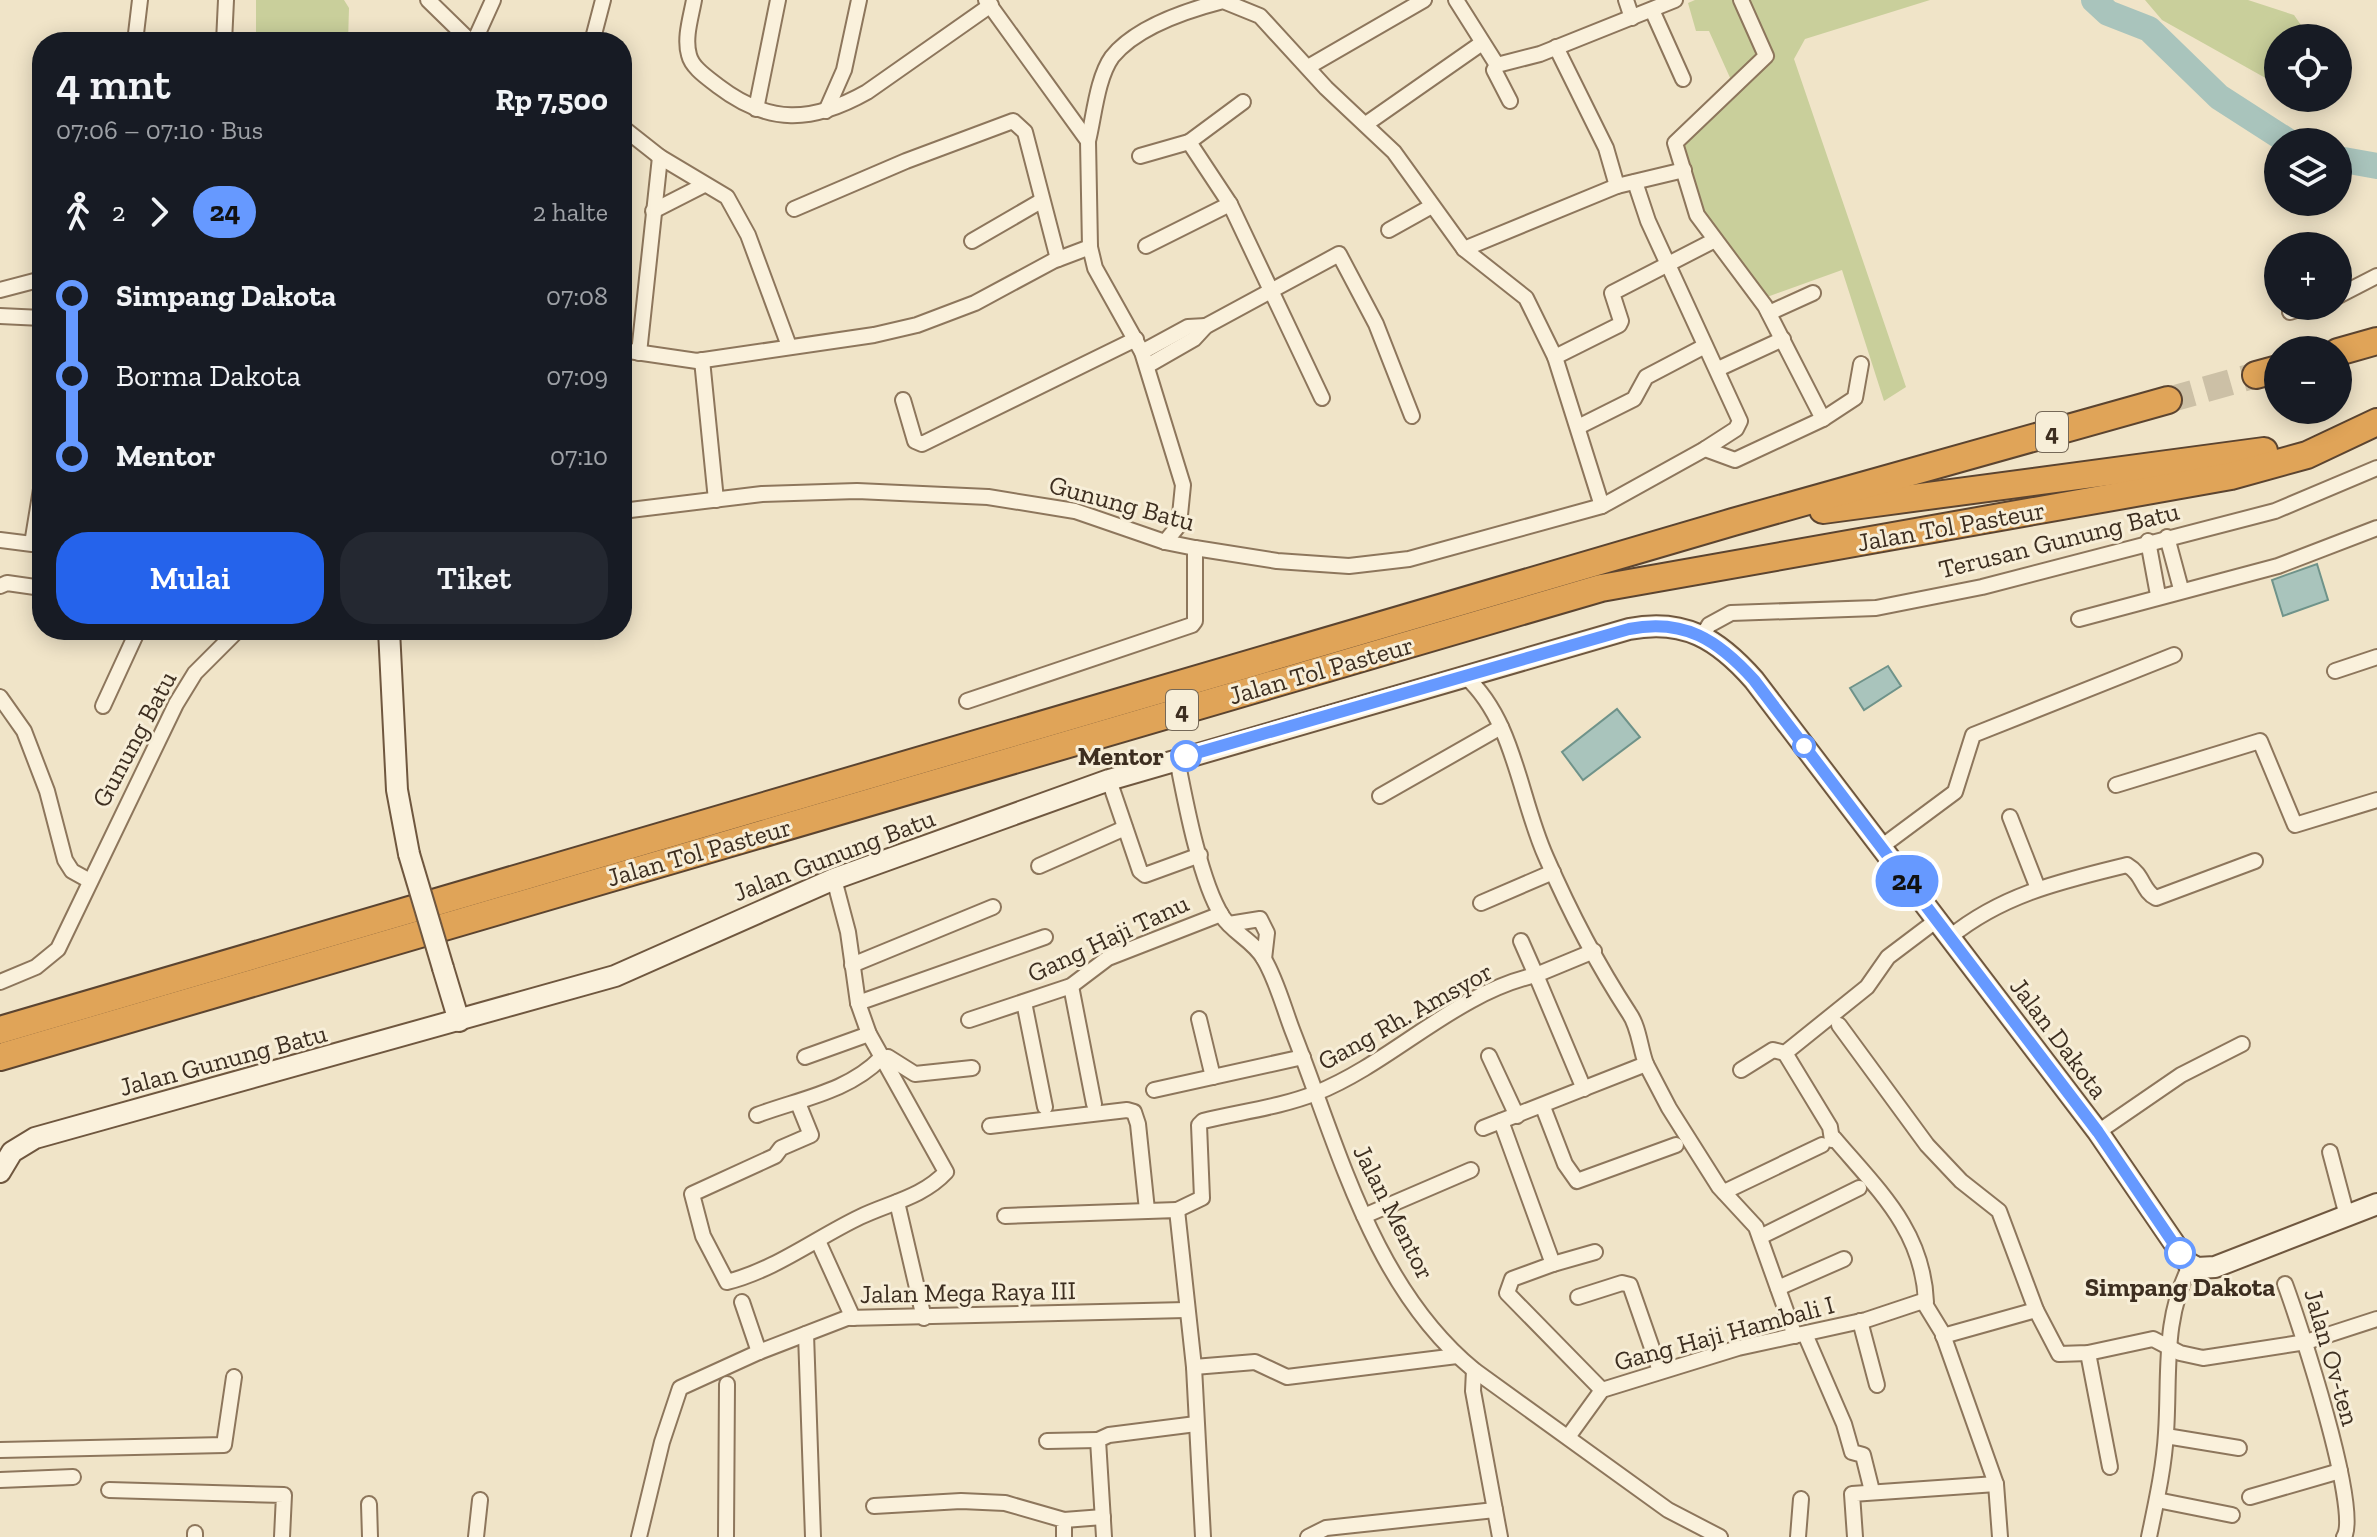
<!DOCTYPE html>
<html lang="id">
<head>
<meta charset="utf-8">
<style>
	body { margin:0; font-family:"Zilla Slab",serif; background:#242831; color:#f1f3f6; height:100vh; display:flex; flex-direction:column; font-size:30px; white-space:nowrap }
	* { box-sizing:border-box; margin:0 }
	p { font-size:26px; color:#9ea1a6 }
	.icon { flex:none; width:44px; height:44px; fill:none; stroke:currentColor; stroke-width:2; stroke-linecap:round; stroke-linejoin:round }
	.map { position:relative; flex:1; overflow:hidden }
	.sheet { position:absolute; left:32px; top:32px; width:600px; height:608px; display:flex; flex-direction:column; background:#171b24; border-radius:32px; box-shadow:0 4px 20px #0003 }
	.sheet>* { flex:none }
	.badge { padding:0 16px; border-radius:26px; font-size:28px; line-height:52px }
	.tools { position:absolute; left:2264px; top:24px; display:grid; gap:16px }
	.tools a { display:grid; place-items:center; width:88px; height:88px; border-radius:50%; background:#171b24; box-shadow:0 4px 20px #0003; font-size:40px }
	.map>.badge { position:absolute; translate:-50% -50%; box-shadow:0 0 0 4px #fff }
	.legs { display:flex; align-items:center; gap:12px; height:88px; padding:0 24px; font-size:26px }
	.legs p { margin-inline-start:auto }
	.overview { display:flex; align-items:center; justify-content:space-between; height:136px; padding:0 24px }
	h1 { font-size:44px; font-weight:600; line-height:60px }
	.primary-button { display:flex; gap:16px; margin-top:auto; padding:16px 24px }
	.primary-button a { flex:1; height:92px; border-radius:32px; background:#2563eb; color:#fff; font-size:32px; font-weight:600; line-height:92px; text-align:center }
	.primary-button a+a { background:#242831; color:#f1f3f6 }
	ul { padding:0 24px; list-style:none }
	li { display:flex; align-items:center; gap:28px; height:80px; font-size:30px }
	li i { display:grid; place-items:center; width:12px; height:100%; margin:0 10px; background:currentColor }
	li i::after { content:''; width:20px; height:20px; margin:-10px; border:6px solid; border-radius:50%; background:#171b24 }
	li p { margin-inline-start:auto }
	li:first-child i { background:linear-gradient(#0000 50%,currentColor 0) }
	li:last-child i { background:linear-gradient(currentColor 50%,#0000 0) }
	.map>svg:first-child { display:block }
	.grass { fill:#c9cf9b }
	.water { fill:#a9c4bc; stroke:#6f938a; stroke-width:2 }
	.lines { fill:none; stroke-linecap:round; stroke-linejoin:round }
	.river { stroke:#a9c4bc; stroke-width:26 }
	.highway-tunnel { stroke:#ccc0a6; stroke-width:26; stroke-dasharray:26 13; stroke-linecap:butt }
	.street-casing { stroke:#8d765c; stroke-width:18 }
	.secondary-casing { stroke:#6f573f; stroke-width:24 }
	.highway-casing { stroke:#5b4430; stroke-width:30 }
	.street { stroke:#faf1dc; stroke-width:14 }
	.secondary { stroke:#faf1dc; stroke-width:20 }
	.highway { stroke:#e0a458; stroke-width:26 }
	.secondary-bridge-casing { stroke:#6f573f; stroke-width:24; stroke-linecap:butt }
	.secondary-bridge { stroke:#faf1dc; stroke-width:20 }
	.line-1-casing { stroke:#fff; stroke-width:18 }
	.line-1 { stroke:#69f; stroke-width:12 }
	.stop-1-dot { fill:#fff; stroke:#69f; stroke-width:4 }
	.labels { text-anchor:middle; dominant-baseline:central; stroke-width:6; stroke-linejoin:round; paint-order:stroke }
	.shield { fill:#f7eed8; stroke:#756857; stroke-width:2 }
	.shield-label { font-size:24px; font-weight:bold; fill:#3d2e20 }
	.street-label { font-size:26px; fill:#3d2e20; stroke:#f7eed8 }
	.stop-label { font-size:26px; font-weight:bold; fill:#3d2e20; stroke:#f7eed8; text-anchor:end }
</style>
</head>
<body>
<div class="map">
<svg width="2377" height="1537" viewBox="0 0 2377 1537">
	<rect width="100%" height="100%" fill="#f0e4c8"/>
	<!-- grass -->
	<g class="grass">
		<path d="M256,0H344L349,8L348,42H256Z"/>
		<path d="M1695,0H1930L1805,39L1794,59L1906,387L1884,401L1842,270L1767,297L1701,211L1678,143L1736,91L1709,31H1696L1688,3Z"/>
		<path d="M2145,0H2248L2294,15L2310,38H2278V85L2162,20Z"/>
	</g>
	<!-- water -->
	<g class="water">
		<path d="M2317,564L2328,600L2283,616L2272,580Z"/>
		<path d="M1888,666L1901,686L1864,710L1850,688Z"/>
		<path d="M1617,709L1640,737L1583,780L1562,752Z"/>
	</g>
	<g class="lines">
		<!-- river -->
		<g class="river">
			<path d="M2094,0L2108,13L2149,29L2219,97L2289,142"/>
			<path d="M2338,159L2377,166"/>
		</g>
		<!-- highway-tunnel -->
		<path class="highway-tunnel" d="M2168,400L2256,375"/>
		<defs>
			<g id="street">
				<path d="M428,0L471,42"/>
				<path d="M694,0C691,17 684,38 689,55C692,68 708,78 718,86C769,125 812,123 867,92L991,5"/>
				<path d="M986,0L1088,141L1090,247L1095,268L1142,352L1183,485L1179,525L1165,542"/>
				<path d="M1456,0L1497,65L1494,70L1510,101"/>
				<path d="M1626,0L1632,18"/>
				<path d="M1741,0L1766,56L1675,143L1697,215L1765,306L1823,419"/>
				<path d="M1652,10L1683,79"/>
				<path d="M135,42L140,0"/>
				<path d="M224,42L226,0"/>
				<path d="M474,42L493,0"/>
				<path d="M592,42L603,0"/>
				<path d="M1556,47L1606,148L1617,186"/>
				<path d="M1497,65L1540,54L1675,0"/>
				<path d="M1308,67L1424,0"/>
				<path d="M756,109L778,0"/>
				<path d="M826,111L844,70L859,0"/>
				<path d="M1366,124L1482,43"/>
				<path d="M622,127L660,157L727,197L748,235L789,346"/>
				<path d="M1088,141C1094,117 1097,78 1112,57C1136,27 1188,10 1223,1L1260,16L1326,88L1394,152L1464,249L1526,298L1555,357L1602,506"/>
				<path d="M1189,142L1243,102"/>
				<path d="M1140,156L1189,142L1230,204L1322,398"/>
				<path d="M794,209L906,161L1013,121L1025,132L1058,259"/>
				<path d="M653,211L704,185"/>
				<path d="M1389,230L1432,206"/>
				<path d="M972,241L1041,201"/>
				<path d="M1146,246L1230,204"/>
				<path d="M1464,249L1617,186L1684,170"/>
				<path d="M0,290L42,279"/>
				<path d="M2338,296L2377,276"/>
				<path d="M2290,312L2309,306"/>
				<path d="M1769,313L1813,293"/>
				<path d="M0,316L42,318"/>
				<path d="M622,350L697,361L874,335L917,325L975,303L1053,261L1090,247"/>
				<path d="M1142,352L1188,327L1206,326"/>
				<path d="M639,353L660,157"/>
				<path d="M1555,357L1619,325L1621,321L1612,293L1715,240"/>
				<path d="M702,360L716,500"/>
				<path d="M1147,366L1194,339L1206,326L1339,254L1376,324L1412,416"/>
				<path d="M1718,369L1783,339"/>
				<path d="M903,400L915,441L922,444L1136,339"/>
				<path d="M1578,427L1634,399L1646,377L1705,346"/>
				<path d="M1705,449L1735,460L1823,419L1855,398L1861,364"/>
				<path d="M622,511L762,494L857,491L988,497L1075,511L1165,542L1195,548L1277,561L1349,566L1409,559L1602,506L1705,449L1736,429L1740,421L1648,221L1635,182"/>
				<path d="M2167,537L2181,589"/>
				<path d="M0,540L32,544L42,483"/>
				<path d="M2148,541L2158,595"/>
				<path d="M0,586L7,583L42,588"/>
				<path d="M2079,619L2278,566L2377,528"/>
				<path d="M1703,635L1709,625L1731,613L1876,608L1982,587L2275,511L2377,468"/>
				<path d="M2335,671L2377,657"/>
				<path d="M1465,676C1515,721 1519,797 1546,857C1569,910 1597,964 1629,1013C1639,1027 1640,1048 1646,1064L1483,1128"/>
				<path d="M0,697L24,731L47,791L65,860L72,871L90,881"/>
				<path d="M967,701L1192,625L1195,621V548"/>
				<path d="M103,706L138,630"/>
				<path d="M1177,759C1185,800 1200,881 1222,916C1233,933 1254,941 1264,959C1277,981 1284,1009 1293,1032C1339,1149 1373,1287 1474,1370L1668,1510L1720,1537"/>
				<path d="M1109,780L1140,871L1145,875L1200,855"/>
				<path d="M2116,785L2260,741L2295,825L2377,800"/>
				<path d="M1380,796L1501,727"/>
				<path d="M2010,817L2037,886"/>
				<path d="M1881,847L1955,792L1973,735L2174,655"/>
				<path d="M1039,866L1125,828"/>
				<path d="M1481,903L1553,872"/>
				<path d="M1229,924L1260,919L1267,933L1264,959"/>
				<path d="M1950,937C2003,894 2062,881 2127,865C2144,875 2142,891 2156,898L2255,861"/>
				<path d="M1521,941L1536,975L1594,951"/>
				<path d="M852,965L993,907"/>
				<path d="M0,982L36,967L58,949L176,704L195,673L238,630"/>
				<path d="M1071,986L1094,1104"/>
				<path d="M1024,1002L1045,1107"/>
				<path d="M858,1003L1045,937"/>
				<path d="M1199,1019L1213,1077"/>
				<path d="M969,1020L1071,986L1108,958L1221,914"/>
				<path d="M1839,1025L1927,1145L1961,1181L1999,1211L2036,1310L2059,1354L2088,1353L2153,1339L2180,1353L2203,1358L2306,1342L2377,1319"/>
				<path d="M1785,1053L1830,1127L1832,1140"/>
				<path d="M1489,1056L1517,1116"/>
				<path d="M805,1057L869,1034"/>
				<path d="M881,1058L888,1057L915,1074L972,1068"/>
				<path d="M1646,1064L1669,1108L1719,1187L1756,1227L1795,1336"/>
				<path d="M1741,1070L1773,1050L1785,1053L1867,987L1888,957L1937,920"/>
				<path d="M1154,1090L1303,1057"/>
				<path d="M798,1103L811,1135L781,1148L775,1156L692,1194L703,1236L727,1282C775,1270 816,1238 860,1217C889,1203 923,1197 946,1172L869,1034L858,1003L848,932L834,879"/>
				<path d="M1543,1107L1565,1164L1577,1181L1676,1145"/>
				<path d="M757,1115C799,1099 848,1092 881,1058"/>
				<path d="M1501,1121L1553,1264L1595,1252"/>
				<path d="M990,1126L1127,1110L1134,1112L1138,1124L1147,1210"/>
				<path d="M2098,1132L2181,1075L2242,1044"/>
				<path d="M1834,1138C1878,1190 1923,1230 1926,1302"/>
				<path d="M2330,1152L2347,1216"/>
				<path d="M1724,1192L1822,1145"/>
				<path d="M897,1202L924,1318"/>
				<path d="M1177,1210L1202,1198L1199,1125L1203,1121C1239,1112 1281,1107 1316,1093C1393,1062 1455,993 1536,975L1584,1089"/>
				<path d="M1005,1216L1177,1210L1194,1367L1203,1537"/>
				<path d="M1364,1216L1471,1170"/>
				<path d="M1760,1237L1859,1188"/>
				<path d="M818,1241L853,1318"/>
				<path d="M1553,1264L1512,1279L1507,1293L1602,1390"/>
				<path d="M2285,1284C2299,1322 2361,1510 2344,1537"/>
				<path d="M1778,1288L1844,1259"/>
				<path d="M1578,1297L1622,1283L1630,1285L1660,1371"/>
				<path d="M742,1302L759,1352"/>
				<path d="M1860,1321L1877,1385"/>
				<path d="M806,1334L813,1537"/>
				<path d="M1805,1334L1844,1424L1852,1452L1863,1455L1872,1491"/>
				<path d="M1943,1336L2036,1310"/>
				<path d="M2088,1353L2110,1467"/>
				<path d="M1194,1367L1255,1362L1287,1377L1457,1356"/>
				<path d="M1474,1370L1473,1391L1500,1537"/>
				<path d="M2166,1436L2239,1448"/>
				<path d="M1568,1437L1602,1390L1738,1348L1866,1320L1923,1301L1942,1332L1996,1484L2000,1537"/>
				<path d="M1047,1441L1098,1440"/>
				<path d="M0,1450L224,1445L234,1377"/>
				<path d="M0,1480L73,1477"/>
				<path d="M109,1490L284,1495L282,1537"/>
				<path d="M2250,1497L2340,1471"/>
				<path d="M2157,1500L2232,1515"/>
				<path d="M369,1504L370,1537"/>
				<path d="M874,1506L961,1501L1005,1503L1064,1520V1537"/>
				<path d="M1064,1520L1103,1517"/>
				<path d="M195,1533V1537"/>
				<path d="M476,1537L480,1500"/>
				<path d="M639,1537L662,1442L680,1388L759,1352L847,1318L1186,1310"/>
				<path d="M726,1537L727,1384"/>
				<path d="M1104,1537L1098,1440L1109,1435L1196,1424"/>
				<path d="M1308,1537L1326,1528L1495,1510"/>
				<path d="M1798,1537L1801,1499"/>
				<path d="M1855,1537L1852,1494L1996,1484"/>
				<path d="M2149,1537C2156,1503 2164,1468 2166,1433C2170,1374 2162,1319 2191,1264"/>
			</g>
			<g id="secondary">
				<path d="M389,630L397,790L409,854"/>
				<path d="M443,968L459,1021"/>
				<path d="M0,1172L12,1152L35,1138L615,976L834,879L1109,780L1629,629C1684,618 1718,639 1754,680L2098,1132L2187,1262L2197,1268L2215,1267L2377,1204"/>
			</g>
			<g id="highway">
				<path d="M2338,352L2377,341"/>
				<path d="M2256,375L2278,369"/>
				<path d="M1823,510L2264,451"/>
				<path d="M0,1030L1733,522L2168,400"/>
				<path d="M0,1057L1601,588L2231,476L2307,455L2377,422"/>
			</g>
		</defs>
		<!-- street casing -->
		<use href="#street" class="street-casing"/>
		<!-- secondary casing -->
		<use href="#secondary" class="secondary-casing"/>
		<!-- highway casing -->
		<use href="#highway" class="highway-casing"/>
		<!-- street -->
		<use href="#street" class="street"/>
		<!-- secondary -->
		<use href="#secondary" class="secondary"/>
		<!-- highway -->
		<use href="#highway" class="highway"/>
		<defs>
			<path id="secondary-bridge" d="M409,854L443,968"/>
		</defs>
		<!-- secondary-bridge casing -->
		<use href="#secondary-bridge" class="secondary-bridge-casing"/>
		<!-- secondary-bridge -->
		<use href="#secondary-bridge" class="secondary-bridge"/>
	</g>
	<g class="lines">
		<defs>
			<path id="line-1" d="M1186,756L1629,629C1684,618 1718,640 1754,680L2098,1132L2180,1253"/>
		</defs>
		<!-- line-1 casing -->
		<use href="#line-1" class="line-1-casing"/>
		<!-- line-1 -->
		<use href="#line-1" class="line-1"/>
	</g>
	<!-- markers -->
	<g class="stop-1-dot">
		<circle cx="1804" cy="746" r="10"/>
		<circle cx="1186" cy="756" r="14"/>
		<circle cx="2180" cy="1253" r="14"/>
	</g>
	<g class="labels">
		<!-- shield labels -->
		<g class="shield">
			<rect x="2036" y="412" width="32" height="40" rx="6"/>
			<rect x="1166" y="690" width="32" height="40" rx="6"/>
		</g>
		<g class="shield-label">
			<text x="2052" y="432">4</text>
			<text x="1182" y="710">4</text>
		</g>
		<!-- street labels -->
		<g class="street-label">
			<text transform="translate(1122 503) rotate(15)">Gunung Batu</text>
			<text transform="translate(1951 526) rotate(-10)">Jalan Tol Pasteur</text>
			<text transform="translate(2059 540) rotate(-14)">Terusan Gunung Batu</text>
			<text transform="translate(1321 670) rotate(-16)">Jalan Tol Pasteur</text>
			<text transform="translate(134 739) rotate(-62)">Gunung Batu</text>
			<text transform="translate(699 852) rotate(-16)">Jalan Tol Pasteur</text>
			<text transform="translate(834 855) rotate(-21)">Jalan Gunung Batu</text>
			<text transform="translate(1108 938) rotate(-25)">Gang Haji Tanu</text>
			<text transform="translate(1405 1016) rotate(-29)">Gang Rh. Amsyor</text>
			<text transform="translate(2059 1038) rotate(53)">Jalan Dakota</text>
			<text transform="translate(223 1060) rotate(-15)">Jalan Gunung Batu</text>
			<text transform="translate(1394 1212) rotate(63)">Jalan Mentor</text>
			<text transform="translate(968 1292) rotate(-1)">Jalan Mega Raya III</text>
			<text transform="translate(1724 1333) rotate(-15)">Gang Haji Hambali I</text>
			<text transform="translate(2332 1357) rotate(74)">Jalan Ov-ten</text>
		</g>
		<!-- stop labels -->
		<g class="stop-label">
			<text x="1164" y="756">Mentor</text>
			<text x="2180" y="1287" text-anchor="middle">Simpang Dakota</text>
		</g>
	</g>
</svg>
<div class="tools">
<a><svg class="icon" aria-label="locate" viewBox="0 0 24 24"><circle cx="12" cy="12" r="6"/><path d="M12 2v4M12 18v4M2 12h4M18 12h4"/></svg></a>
<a><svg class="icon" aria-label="layers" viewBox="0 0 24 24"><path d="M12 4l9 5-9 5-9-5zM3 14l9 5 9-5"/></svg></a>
<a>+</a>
<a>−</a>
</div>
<b class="badge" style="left:1907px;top:881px;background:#69f;color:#111">24</b>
<section class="sheet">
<div class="overview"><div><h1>4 mnt</h1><p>07:06 – 07:10 · Bus</p></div><b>Rp 7,500</b></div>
<div class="legs"><svg class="icon" aria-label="walk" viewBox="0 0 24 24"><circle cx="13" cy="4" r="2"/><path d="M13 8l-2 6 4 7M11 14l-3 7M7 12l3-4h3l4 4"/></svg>2<svg class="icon" aria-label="forward" viewBox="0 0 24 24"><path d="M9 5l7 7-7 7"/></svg><b class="badge" style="background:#69f;color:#111">24</b><p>2 halte</p></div>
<ul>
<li><i style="color:#69f"></i><b>Simpang Dakota</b><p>07:08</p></li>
<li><i style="color:#69f"></i><span>Borma Dakota</span><p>07:09</p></li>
<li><i style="color:#69f"></i><b>Mentor</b><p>07:10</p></li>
</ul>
<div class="primary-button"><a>Mulai</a><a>Tiket</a></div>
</section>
</div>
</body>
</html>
